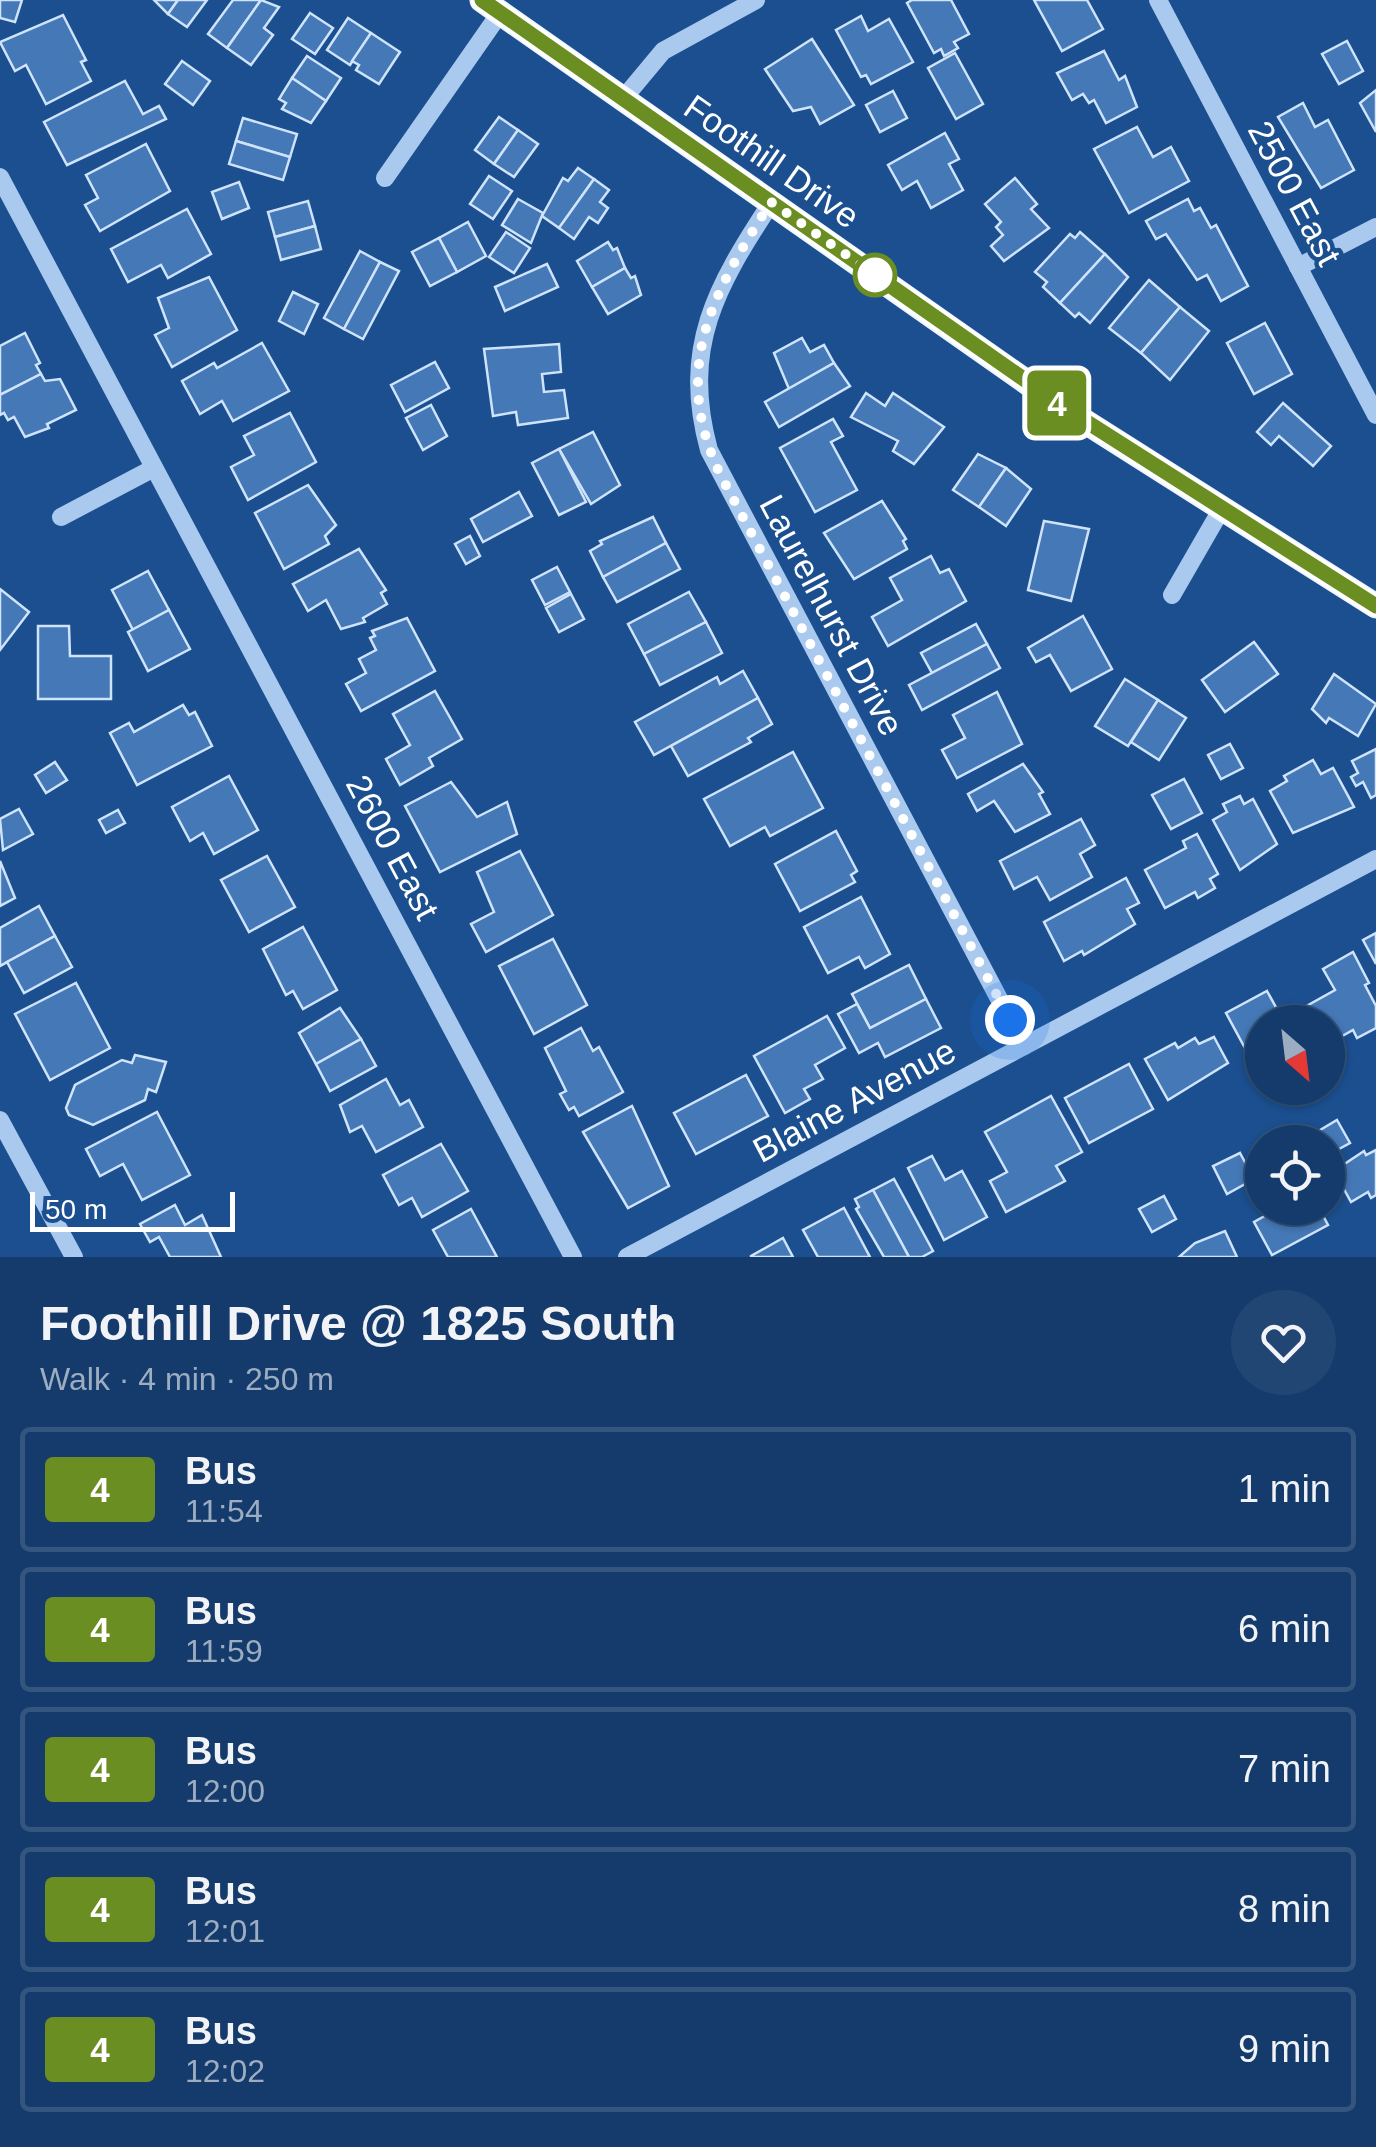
<!DOCTYPE html>
<html lang="en">
<head>
<meta charset="utf-8">
<style>
	body { margin:0; font-family:Helvetica,sans-serif; background:#214673; color:#f1f3f6; height:100vh; display:flex; flex-direction:column; font-size:38px; white-space:nowrap }
	* { box-sizing:border-box; margin:0 }
	p { font-size:32px; color:#9dadc1 }
	.icon { flex:none; width:55px; height:55px; fill:none; stroke:currentColor; stroke-width:2; stroke-linecap:round; stroke-linejoin:round }
	.map { position:relative; height:1257px; overflow:hidden }
	.side { display:flex; flex-direction:column; background:#143b6b; flex:1 }
	.side>* { flex:none }
	.badge { padding:0 20px; border-radius:8px; font-size:35px; line-height:65px }
	.needle { width:65px; rotate:152deg }
	.fabs { position:absolute; left:1245px; top:1005px; display:grid; gap:20px }
	.fabs a { display:grid; place-items:center; width:100px; height:100px; border-radius:50%; background:#143b6b; box-shadow:0 2px 8px #0004,0 0 0 2px #33557e; font-size:50px }
	.scale { position:absolute; left:30px; bottom:25px; width:205px; box-sizing:border-box; padding-left:10px; border:5px solid #fff; border-top:0; font-size:28px; line-height:35px; white-space:nowrap; color:#fff; -webkit-text-stroke:8px #1b4f8f; paint-order:stroke }
	.you { position:absolute; width:50px; height:50px; margin:-25px; border:8px solid #fff; border-radius:50%; background:#1a73e8; box-shadow:0 0 0 15px #1a73e833 }
	.map>.badge { position:absolute; translate:-50% -50%; box-shadow:0 0 0 5px #fff }
	.round { display:grid; place-items:center; flex:none; width:105px; height:105px; border-radius:52px; background:#214673 }
	.overview { display:flex; align-items:center; justify-content:space-between; height:170px; padding:0 40px }
	h1 { font-size:48px; font-weight:800; line-height:75px }
	ul { padding:0; list-style:none }
	li { display:flex; align-items:center; gap:30px; height:125px; margin:0 20px 15px; padding:0 20px; border:5px solid #33557e; border-radius:10px }
	li div { flex:1 }
	li b { display:block; font-size:38px }
	li em { font-style:normal }
	li .badge { min-width:110px; font-weight:700; text-align:center }
	.map>svg:first-child { display:block }
	.building { fill:#4478b7; stroke:#cfe3fa; stroke-width:2.5 }
	.lines { fill:none; stroke-linecap:round; stroke-linejoin:round }
	.minor { stroke:#a9c9ee; stroke-width:18 }
	.major { stroke:#f0f6ff; stroke-width:25 }
	.line-casing { stroke:#fff; stroke-width:22 }
	.line { stroke:#6b8e23; stroke-width:15 }
	.walk { stroke:#fff; stroke-width:10; stroke-dasharray:0 18 }
	.stop-dot { fill:#fff; stroke:#6b8e23; stroke-width:5 }
	.labels { text-anchor:middle; dominant-baseline:central; stroke-width:9; stroke-linejoin:round; paint-order:stroke }
	.street-label { font-size:35px; fill:#fff; stroke:#1b4f8f }
</style>
</head>
<body>
<div class="map">
<svg width="1376" height="1257" viewBox="0 0 1376 1257">
	<rect width="100%" height="100%" fill="#1b4f8f"/>
	<!-- building -->
	<g class="building">
		<path d="M0,0H22L15,22L0,18Z"/>
		<path d="M154,0H178L168,14Z"/>
		<path d="M178,0H207L187,27L168,14Z"/>
		<path d="M233,0H261L227,48L208,34Z"/>
		<path d="M261,0L279,7L264,28L273,35L251,65L227,48Z"/>
		<path d="M912,0H951L969,34L954,42L958,48L944,56L941,49L934,53L907,3Z"/>
		<path d="M1034,0H1087L1103,29L1062,51Z"/>
		<path d="M310,13L333,28L315,54L292,39Z"/>
		<path d="M63,15L86,60L81,62L91,81L46,104L26,65L15,71L0,42Z"/>
		<path d="M861,16L868,31L889,19L913,62L871,84L866,75L861,77L836,30Z"/>
		<path d="M348,18L371,33L350,65L327,50Z"/>
		<path d="M371,33L400,52L379,84L356,70L359,65L352,61Z"/>
		<path d="M812,39L854,105L820,124L811,107L793,111L765,69Z"/>
		<path d="M1347,41L1363,71L1339,84L1322,54Z"/>
		<path d="M1104,51L1119,80L1125,76L1137,107L1106,123L1094,100L1089,103L1083,94L1072,100L1057,73Z"/>
		<path d="M955,53L983,104L956,119L928,68Z"/>
		<path d="M307,56L341,78L326,101L292,78Z"/>
		<path d="M182,61L210,81L193,105L165,84Z"/>
		<path d="M292,78L326,101L311,123L282,109L286,103L279,99Z"/>
		<path d="M125,81L143,114L159,106L166,119L67,165L44,122Z"/>
		<path d="M1376,90V132L1360,103Z"/>
		<path d="M893,91L907,118L880,132L866,105Z"/>
		<path d="M1303,103L1315,127L1328,120L1354,170L1321,188L1278,117Z"/>
		<path d="M499,117L518,130L494,164L475,150Z"/>
		<path d="M243,118L297,134L290,157L236,141Z"/>
		<path d="M1137,127L1153,157L1171,147L1189,181L1129,213L1094,149Z"/>
		<path d="M518,130L538,144L514,177L494,164Z"/>
		<path d="M945,133L959,159L949,164L963,190L931,208L917,181L902,190L888,165Z"/>
		<path d="M236,141L290,157L283,180L229,164Z"/>
		<path d="M146,144L170,191L100,231L85,205L98,198L86,175Z"/>
		<path d="M578,168L594,179L559,228L542,216L563,178L568,181Z"/>
		<path d="M489,176L512,191L493,219L470,204Z"/>
		<path d="M1015,178L1037,204L1031,209L1049,228L1004,261L991,246L1003,235L996,227L1001,222L985,204Z"/>
		<path d="M594,179L609,190L600,202L608,208L598,223L589,217L574,239L559,228Z"/>
		<path d="M239,182L249,208L222,219L212,192Z"/>
		<path d="M518,199L543,213L531,243L502,225Z"/>
		<path d="M1188,199L1194,211L1200,208L1211,228L1216,225L1248,286L1221,301L1207,275L1197,280L1166,234L1156,239L1146,221Z"/>
		<path d="M308,201L315,226L275,237L268,212Z"/>
		<path d="M187,209L211,254L168,278L161,265L128,282L111,249Z"/>
		<path d="M468,222L486,256L457,272L439,238Z"/>
		<path d="M315,226L321,249L281,260L275,237Z"/>
		<path d="M506,232L530,248L514,273L489,257Z"/>
		<path d="M1080,232L1105,254L1060,303L1043,287L1047,282L1035,272L1070,234L1075,238Z"/>
		<path d="M439,238L457,272L430,286L412,252Z"/>
		<path d="M608,242L613,250L617,248L625,268L592,287L577,261Z"/>
		<path d="M360,251L380,262L344,329L324,318Z"/>
		<path d="M1105,254L1128,277L1090,323L1079,313L1075,317L1060,303Z"/>
		<path d="M380,262L399,271L363,339L344,329Z"/>
		<path d="M547,264L558,287L505,311L495,287Z"/>
		<path d="M625,268L631,278L635,276L641,295L608,314L592,287Z"/>
		<path d="M209,277L237,330L172,367L155,335L169,328L158,298Z"/>
		<path d="M1149,280L1180,307L1141,353L1109,328Z"/>
		<path d="M293,292L318,304L304,334L279,321Z"/>
		<path d="M1180,307L1209,331L1170,380L1141,353Z"/>
		<path d="M1265,323L1292,374L1254,394L1227,343Z"/>
		<path d="M25,333L40,363L36,365L41,374L0,395V346Z"/>
		<path d="M802,338L810,352L824,345L834,363L789,389L774,353Z"/>
		<path d="M262,343L289,391L233,421L222,401L200,414L182,381L214,363L217,368Z"/>
		<path d="M559,344L561,372L542,374L544,392L564,390L568,418L518,425L516,412L493,416L484,349Z"/>
		<path d="M435,362L449,388L405,412L391,385Z"/>
		<path d="M834,363L850,386L779,427L765,402Z"/>
		<path d="M41,374L45,381L60,379L76,410L47,424L49,428L25,437L14,417L8,420L4,413L0,415V395Z"/>
		<path d="M866,393L885,406L893,393L944,427L914,464L893,451L898,441L851,417Z"/>
		<path d="M1283,403L1331,446L1313,466L1279,436L1271,445L1257,432Z"/>
		<path d="M431,405L447,436L423,450L406,418Z"/>
		<path d="M290,413L316,462L248,500L231,467L254,455L244,436Z"/>
		<path d="M833,419L843,436L831,442L857,490L815,512L780,448Z"/>
		<path d="M593,432L620,485L591,504L559,449Z"/>
		<path d="M559,449L586,502L559,515L532,463Z"/>
		<path d="M978,454L1006,468L979,507L953,490Z"/>
		<path d="M1006,468L1031,489L1006,526L979,507Z"/>
		<path d="M308,485L336,525L325,536L329,544L284,569L255,513Z"/>
		<path d="M519,492L532,516L483,542L471,519Z"/>
		<path d="M882,501L906,539L903,541L907,549L854,579L824,533Z"/>
		<path d="M653,517L666,543L603,577L590,551L602,544L600,541Z"/>
		<path d="M1044,521L1089,529L1071,601L1028,590Z"/>
		<path d="M470,536L480,556L466,564L455,544Z"/>
		<path d="M666,543L680,569L617,602L603,577Z"/>
		<path d="M359,549L386,590L381,593L387,604L363,618L365,622L341,629L326,600L308,611L293,584Z"/>
		<path d="M931,556L940,573L949,569L966,601L888,646L872,617L902,600L890,578Z"/>
		<path d="M557,567L570,592L545,605L532,580Z"/>
		<path d="M148,571L169,610L133,630L112,590Z"/>
		<path d="M0,589L29,612L0,650Z"/>
		<path d="M689,592L706,622L644,654L628,624Z"/>
		<path d="M571,594L584,619L559,632L546,608Z"/>
		<path d="M169,610L190,649L148,671L128,632Z"/>
		<path d="M1083,616L1112,669L1071,691L1050,655L1036,662L1028,648Z"/>
		<path d="M407,618L435,671L361,711L346,684L366,673L359,659L376,650L370,638L375,636L372,631Z"/>
		<path d="M706,622L722,653L660,685L644,654Z"/>
		<path d="M976,624L987,644L932,673L921,653Z"/>
		<path d="M38,626H69L70,656H111V699H38Z"/>
		<path d="M1254,642L1278,674L1225,712L1202,680Z"/>
		<path d="M987,644L1000,668L922,710L909,685Z"/>
		<path d="M743,671L758,698L654,755L635,722L717,677L720,684Z"/>
		<path d="M1334,674L1376,704L1358,736L1329,718L1326,723L1312,709Z"/>
		<path d="M1125,679L1158,700L1128,746L1095,726Z"/>
		<path d="M435,691L462,739L429,758L433,766L400,785L386,759L410,745L393,714Z"/>
		<path d="M997,692L1022,744L957,778L942,750L965,738L953,715Z"/>
		<path d="M758,698L772,724L748,738L751,742L688,776L671,746Z"/>
		<path d="M1158,700L1186,718L1159,760L1131,742Z"/>
		<path d="M183,705L189,715L195,712L212,746L137,785L110,733L129,723L134,732Z"/>
		<path d="M1230,744L1243,768L1221,779L1208,755Z"/>
		<path d="M1376,749V795L1371,798L1363,782L1356,786L1351,777L1358,773L1352,761Z"/>
		<path d="M793,752L823,808L770,836L765,827L730,846L704,799Z"/>
		<path d="M1313,760L1321,774L1333,768L1354,807L1293,833L1270,791L1287,781L1284,776Z"/>
		<path d="M55,762L67,780L46,793L35,775Z"/>
		<path d="M1023,764L1043,792L1039,794L1050,814L1015,832L994,801L977,811L968,794Z"/>
		<path d="M229,776L258,830L214,854L203,833L190,841L172,807Z"/>
		<path d="M1184,779L1202,813L1171,829L1152,795Z"/>
		<path d="M451,782L477,817L507,802L517,834L440,872L405,806Z"/>
		<path d="M1240,796L1244,804L1253,799L1277,844L1240,870L1213,820L1227,812L1223,804Z"/>
		<path d="M19,809L33,834L3,850L0,819Z"/>
		<path d="M118,810L125,823L106,833L99,820Z"/>
		<path d="M1081,819L1095,845L1080,854L1092,877L1050,900L1037,877L1014,889L1000,861Z"/>
		<path d="M836,831L857,871L851,875L855,882L800,911L775,864Z"/>
		<path d="M1197,834L1218,874L1210,879L1215,888L1198,898L1195,892L1165,908L1145,870L1186,848L1183,841Z"/>
		<path d="M520,851L553,915L486,952L471,924L494,912L477,872Z"/>
		<path d="M267,856L295,907L249,932L221,880Z"/>
		<path d="M0,861L15,898L0,906Z"/>
		<path d="M1126,878L1139,903L1127,909L1135,924L1084,955L1082,951L1064,961L1044,922Z"/>
		<path d="M861,897L890,954L865,968L859,957L828,973L804,927Z"/>
		<path d="M39,906L55,936L0,966V928Z"/>
		<path d="M303,927L337,990L303,1009L293,991L286,995L263,949Z"/>
		<path d="M1376,933V964L1363,940Z"/>
		<path d="M55,936L72,967L24,993L7,962Z"/>
		<path d="M553,939L587,1005L534,1034L499,966Z"/>
		<path d="M1353,952L1369,983L1365,985L1376,1006V1028L1357,1038L1353,1030L1328,1044V1022H1311L1303,1008L1335,990L1323,969Z"/>
		<path d="M909,965L926,999L870,1028L852,994Z"/>
		<path d="M76,983L110,1048L50,1080L15,1014Z"/>
		<path d="M1267,991L1284,1022H1262V1040L1246,1050L1226,1013Z"/>
		<path d="M926,999L941,1028L885,1057L878,1043L859,1053L838,1014L857,1004L870,1028Z"/>
		<path d="M340,1008L361,1039L316,1064L299,1033Z"/>
		<path d="M827,1016L845,1048L815,1065L823,1079L804,1089L810,1099L785,1113L754,1056Z"/>
		<path d="M581,1028L593,1051L599,1047L623,1092L579,1116L574,1107L569,1110L560,1094L566,1091L545,1048Z"/>
		<path d="M1214,1037L1228,1063L1168,1100L1145,1059L1175,1043L1178,1048L1195,1038L1199,1044Z"/>
		<path d="M361,1039L376,1066L330,1091L316,1064Z"/>
		<path d="M1262,1040V1080L1246,1050Z"/>
		<path d="M135,1055L166,1062L156,1092L148,1089L145,1100L93,1125L69,1115L66,1108L75,1085L122,1060L132,1063Z"/>
		<path d="M1129,1064L1153,1109L1089,1143L1065,1098Z"/>
		<path d="M746,1075L768,1116L696,1154L674,1113Z"/>
		<path d="M386,1079L400,1105L409,1100L423,1127L376,1152L362,1126L350,1132L340,1105Z"/>
		<path d="M1051,1096L1082,1152L1056,1166L1065,1181L1006,1212L990,1181L1007,1172L985,1132Z"/>
		<path d="M632,1106L669,1186L628,1208L583,1132Z"/>
		<path d="M157,1112L190,1175L142,1200L123,1164L100,1176L86,1149Z"/>
		<path d="M1337,1120L1350,1143L1328,1155V1142H1300Z"/>
		<path d="M441,1144L468,1191L422,1217L412,1198L399,1205L383,1175Z"/>
		<path d="M1376,1150V1195L1371,1198L1368,1192L1351,1202L1334,1171L1364,1151L1366,1155Z"/>
		<path d="M1240,1153L1254,1179L1227,1194L1213,1166Z"/>
		<path d="M932,1156L945,1180L962,1171L987,1217L944,1240L908,1168Z"/>
		<path d="M894,1179L933,1251L922,1257H909L873,1190Z"/>
		<path d="M873,1190L909,1257H884L856,1209L859,1207L855,1199Z"/>
		<path d="M1164,1196L1176,1219L1152,1232L1139,1209Z"/>
		<path d="M175,1205L185,1225L202,1215L221,1257H170L159,1237L150,1242L140,1224Z"/>
		<path d="M844,1208L870,1257H818L803,1230Z"/>
		<path d="M1279,1208H1319L1328,1225L1272,1255L1254,1222Z"/>
		<path d="M471,1209L497,1257H448L433,1230Z"/>
		<path d="M1225,1231L1237,1257H1179L1195,1243Z"/>
		<path d="M783,1238L793,1257H751V1256Z"/>
	</g>
	<g class="lines">
		<!-- minor -->
		<g class="minor">
			<path d="M1158,0L1376,415"/>
			<path d="M623,99L663,51L756,0"/>
			<path d="M0,177L573,1257"/>
			<path d="M385,178L500,13"/>
			<path d="M771,203C716,287 681,347 709,450L1024,1046"/>
			<path d="M1298,267L1376,227"/>
			<path d="M61,517L154,468"/>
			<path d="M1172,595L1221,510"/>
			<path d="M0,1120L74,1257"/>
			<path d="M627,1257L1376,859"/>
		</g>
		<!-- major -->
		<path class="major" d="M482,0L1065,409L1376,606"/>
	</g>
	<g class="lines">
		<defs>
			<path id="line" d="M482,0L1065,408L1376,606"/>
		</defs>
		<!-- line casing -->
		<use href="#line" class="line-casing"/>
		<!-- line -->
		<use href="#line" class="line"/>
		<!-- walk -->
		<path class="walk" d="M875,275L771,202C713,293 670,367 720,474L1010,1020"/>
	</g>
	<!-- markers -->
	<circle class="stop-dot" cx="875" cy="275" r="20"/>
	<g class="labels">
		<!-- street labels -->
		<g class="street-label">
			<text transform="translate(772 161) rotate(35)">Foothill Drive</text>
			<text transform="translate(1295 193) rotate(62)">2500 East</text>
			<text transform="translate(832 615) rotate(62)">Laurelhurst Drive</text>
			<text transform="translate(393 847) rotate(62)">2600 East</text>
			<text transform="translate(854 1100) rotate(-28)">Blaine Avenue</text>
		</g>
	</g>
</svg>
<div class="fabs">
<a><svg class="needle" viewBox="-14 -14 28 28"><path d="M0-13l5 13h-10z" fill="#e53935"/><path d="M0 13l5-13h-10z" fill="#9dadc1"/></svg></a>
<a><svg class="icon" aria-label="locate" viewBox="0 0 24 24"><circle cx="12" cy="12" r="6"/><path d="M12 2v4M12 18v4M2 12h4M18 12h4"/></svg></a>
</div>
<div class="scale">50 m</div>
<div class="you" style="left:1010px;top:1020px"></div>
<b class="badge" style="left:1057px;top:403px;background:#6b8e23;color:#fff">4</b>
</div>
<section class="side">
<div class="overview"><div><h1>Foothill Drive @ 1825 South</h1><p>Walk · 4 min · 250 m</p></div><a class="round"><svg class="icon" aria-label="heart" viewBox="0 0 24 24"><path d="M12 20l-8-8c-3-5 5-10 8-4 3-6 11-1 8 4z"/></svg></a></div>
<ul>
<li><span class="badge" style="background:#6b8e23;color:#fff">4</span><div><b>Bus</b><p>11:54</p></div><em>1 min</em></li>
<li><span class="badge" style="background:#6b8e23;color:#fff">4</span><div><b>Bus</b><p>11:59</p></div><em>6 min</em></li>
<li><span class="badge" style="background:#6b8e23;color:#fff">4</span><div><b>Bus</b><p>12:00</p></div><em>7 min</em></li>
<li><span class="badge" style="background:#6b8e23;color:#fff">4</span><div><b>Bus</b><p>12:01</p></div><em>8 min</em></li>
<li><span class="badge" style="background:#6b8e23;color:#fff">4</span><div><b>Bus</b><p>12:02</p></div><em>9 min</em></li>
</ul>
</section>
</body>
</html>
